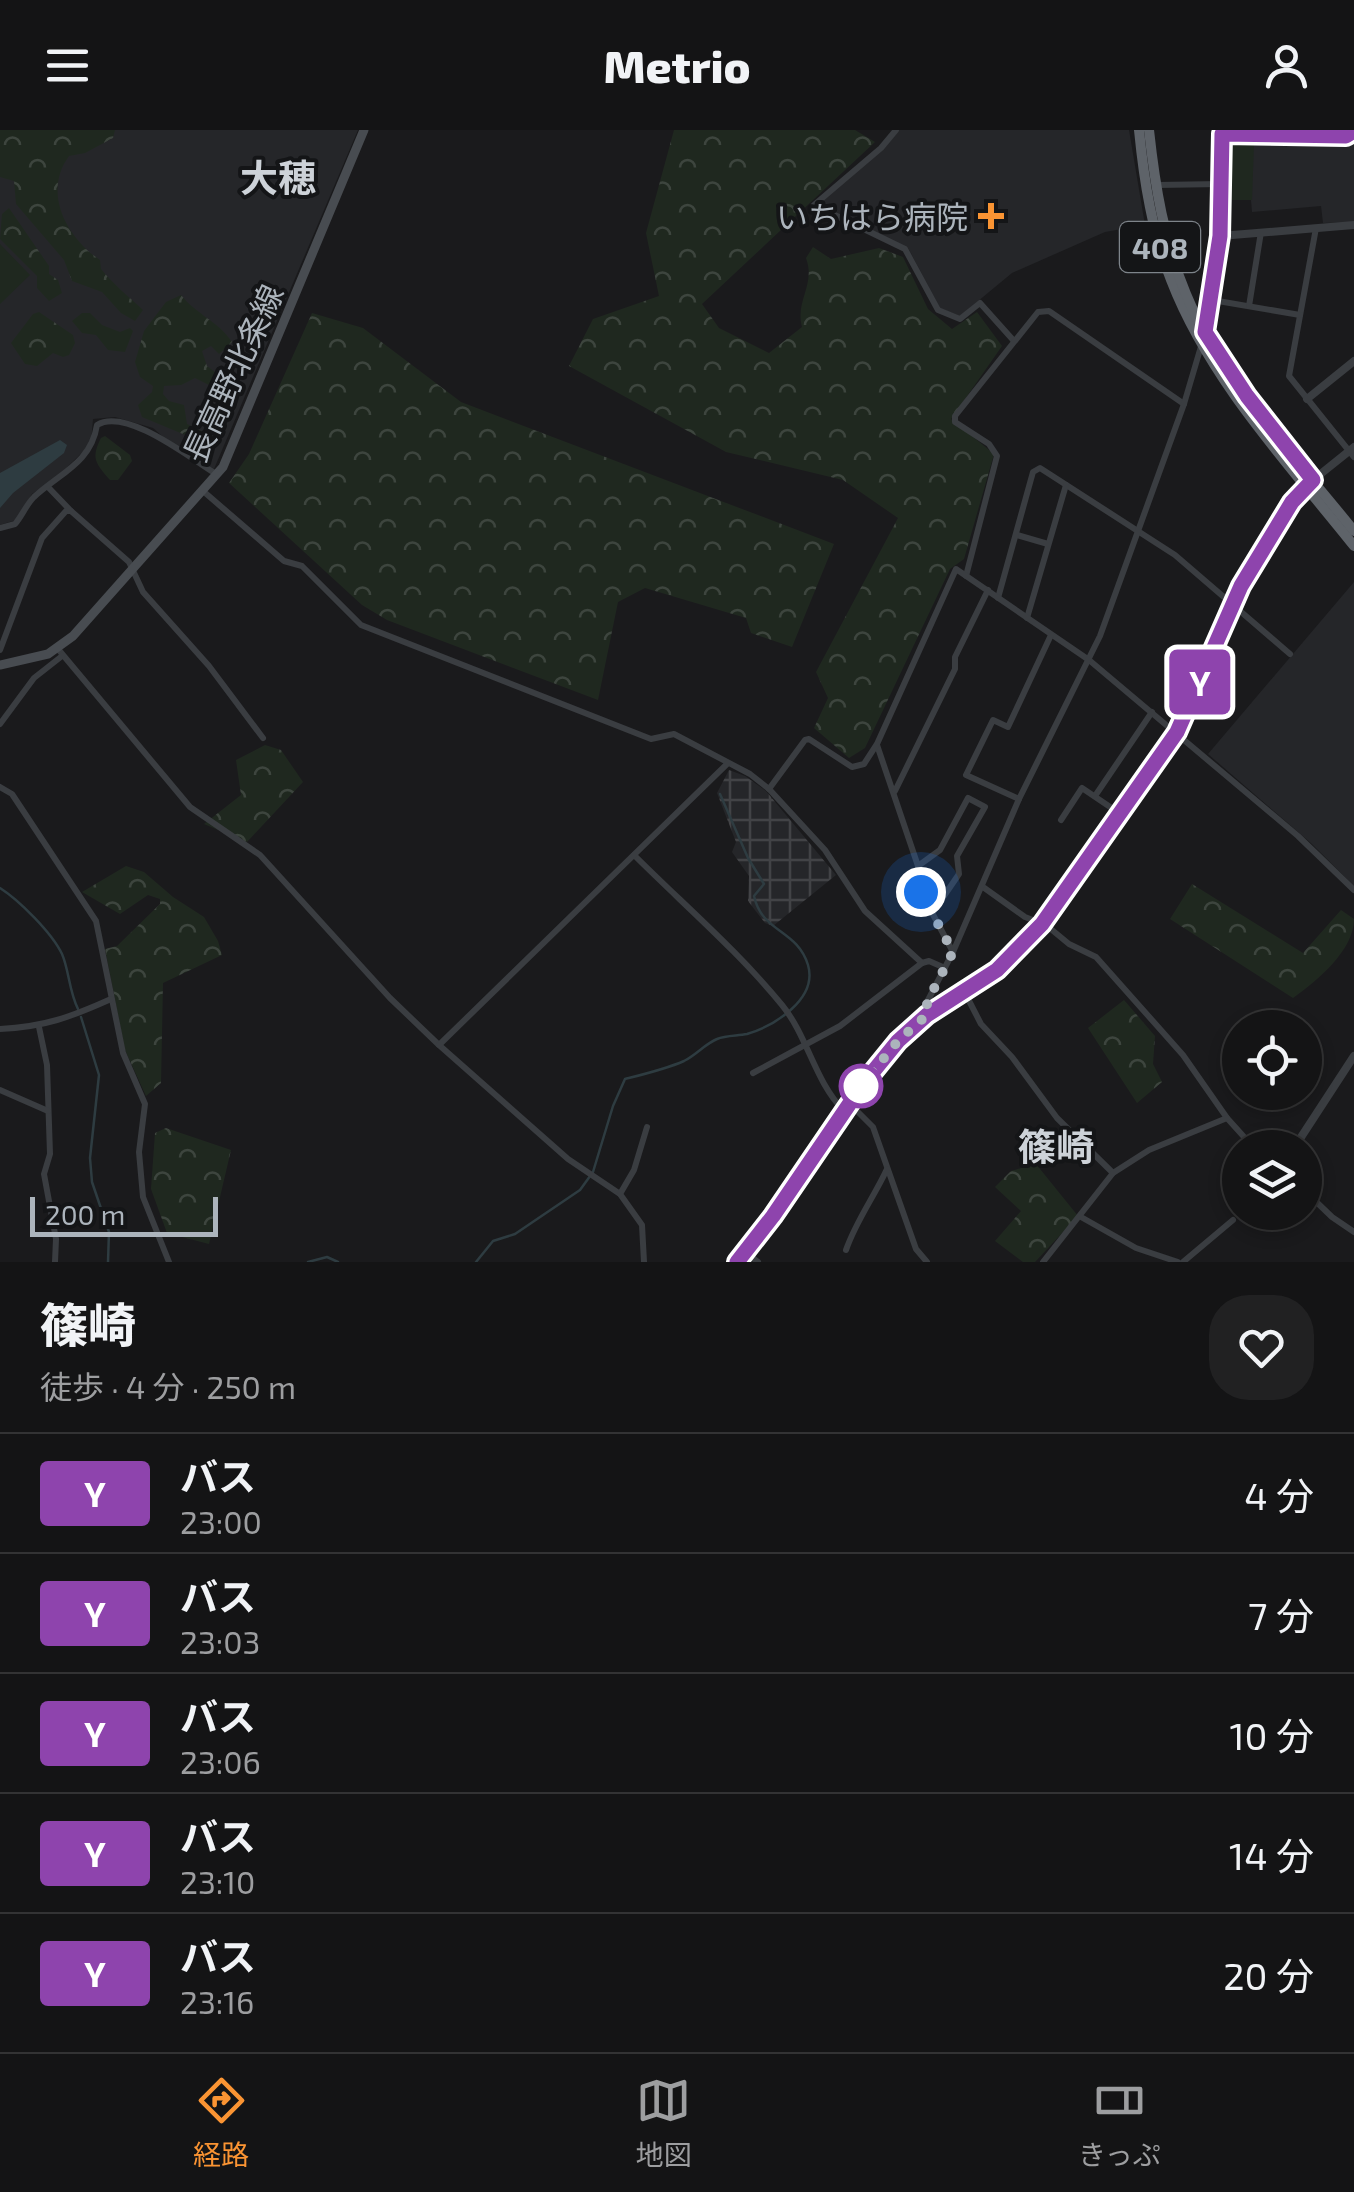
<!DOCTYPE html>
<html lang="ja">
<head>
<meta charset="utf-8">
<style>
	body { margin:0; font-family:"Exo 2","Noto Sans JP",sans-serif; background:#212122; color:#f1f3f6; height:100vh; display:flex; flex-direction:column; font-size:38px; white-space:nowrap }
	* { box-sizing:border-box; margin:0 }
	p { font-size:32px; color:#9d9ea0 }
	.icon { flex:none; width:55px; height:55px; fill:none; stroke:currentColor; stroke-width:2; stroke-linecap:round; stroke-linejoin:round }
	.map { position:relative; height:1132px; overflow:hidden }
	.panel { display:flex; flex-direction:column; background:#141415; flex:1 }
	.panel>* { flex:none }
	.badge { padding:0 20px; border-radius:8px; font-size:35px; line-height:65px }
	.controls { position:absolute; left:1222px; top:880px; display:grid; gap:20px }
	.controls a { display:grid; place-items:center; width:100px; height:100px; border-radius:50%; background:#141415; box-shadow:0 5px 15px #0003,0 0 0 2px #333334; font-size:50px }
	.scale { position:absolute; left:30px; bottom:25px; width:188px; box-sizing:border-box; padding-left:10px; border:5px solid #acb4bc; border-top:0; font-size:28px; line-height:35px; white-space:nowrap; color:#acb4bc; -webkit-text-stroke:8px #141517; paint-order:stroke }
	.you { position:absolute; width:50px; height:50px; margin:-25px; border:8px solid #fff; border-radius:50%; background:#1a73e8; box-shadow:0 0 0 15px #1a73e833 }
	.map>.badge { position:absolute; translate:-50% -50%; box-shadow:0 0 0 5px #fff }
	.round { display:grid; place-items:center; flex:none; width:105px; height:105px; border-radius:40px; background:#212122 }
	.overview { display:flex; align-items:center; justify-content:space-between; height:170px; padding:0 40px }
	h1 { font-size:48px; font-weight:800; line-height:75px }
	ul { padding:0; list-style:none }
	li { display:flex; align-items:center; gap:30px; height:120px; padding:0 40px; border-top:2px solid #333334 }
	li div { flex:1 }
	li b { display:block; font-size:38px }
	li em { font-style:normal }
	li .badge { min-width:110px; font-weight:700; text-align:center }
	header { display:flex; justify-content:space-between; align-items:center; height:130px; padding:0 40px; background:#141415; font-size:45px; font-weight:800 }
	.tab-bar { display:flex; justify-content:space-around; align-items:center; height:140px; border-top:2px solid #333334; background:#141415; font-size:28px; color:#9d9ea0 }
	.tab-bar a { display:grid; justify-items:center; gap:5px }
	.tab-bar .on { color:#fa9433 }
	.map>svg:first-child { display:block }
	.built { fill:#252629 }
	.industrial { fill:url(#industrial-grid) }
	.forest { fill:url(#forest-crowns) }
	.garden { fill:#1f281f }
	.water { fill:#2e3c41 }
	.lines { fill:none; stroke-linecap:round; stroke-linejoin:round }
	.stream { stroke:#2e3c41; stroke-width:2.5 }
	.minor { stroke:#3a3d41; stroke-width:6 }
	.tertiary { stroke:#3a3d41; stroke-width:8 }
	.secondary { stroke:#484c51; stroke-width:9 }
	.primary { stroke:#565a60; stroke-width:10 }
	.trunk { stroke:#5e6369; stroke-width:10 }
	.line-casing { stroke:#fff; stroke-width:22 }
	.line { stroke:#8e44ad; stroke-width:15 }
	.walk { stroke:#acb4bc; stroke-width:10; stroke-dasharray:0 18 }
	.poi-dot { fill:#fa9433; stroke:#141517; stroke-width:4 }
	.stop-dot { fill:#fff; stroke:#8e44ad; stroke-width:5 }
	.labels { text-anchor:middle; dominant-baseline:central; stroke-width:8; stroke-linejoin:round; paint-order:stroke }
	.shield { fill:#141517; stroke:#7e848a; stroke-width:2.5 }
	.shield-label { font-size:30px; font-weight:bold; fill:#acb4bc }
	.poi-label { font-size:32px; fill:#acb4bc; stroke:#141517; text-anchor:end }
	.street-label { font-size:32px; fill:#acb4bc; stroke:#141517 }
	.quarter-label { font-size:38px; font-weight:bold; fill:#cdd2d8; stroke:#141517 }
</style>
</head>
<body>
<header><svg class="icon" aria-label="menu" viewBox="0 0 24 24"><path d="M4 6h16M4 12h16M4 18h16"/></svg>Metrio<svg class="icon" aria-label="person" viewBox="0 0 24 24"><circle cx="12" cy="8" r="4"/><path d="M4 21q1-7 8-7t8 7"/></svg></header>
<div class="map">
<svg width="1354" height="1132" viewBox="0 0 1354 1132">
	<defs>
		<pattern id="industrial-grid" width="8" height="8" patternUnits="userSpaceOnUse" patternTransform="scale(2.5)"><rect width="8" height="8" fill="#252629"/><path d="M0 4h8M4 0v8" fill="none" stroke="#424346"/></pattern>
		<pattern id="forest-crowns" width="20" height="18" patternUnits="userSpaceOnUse" patternTransform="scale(2.5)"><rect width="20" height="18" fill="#1f281f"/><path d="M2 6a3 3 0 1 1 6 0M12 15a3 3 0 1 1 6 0" fill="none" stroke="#3d453e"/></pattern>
	</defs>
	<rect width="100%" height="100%" fill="#1a1a1c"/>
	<!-- built -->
	<g class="built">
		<path d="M0,0H358L214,339L170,313L153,298L115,287L93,289L91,314L58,346L32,364L16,390L0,395Z"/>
		<path d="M899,0H1129L1145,95L1105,102L1012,143L960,186L940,178L908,118L819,77L818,73L885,17Z"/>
		<path d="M1225,0H1354V92L1323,93L1321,76L1252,82L1251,70H1225Z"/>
		<path d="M1354,452V756L1312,714L1208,624Z"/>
	</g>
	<!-- industrial -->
	<path class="industrial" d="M729,640L745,646L766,661L836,745L773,796L765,793L748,771L749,746L732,722L736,712L717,663Z"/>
	<!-- forest -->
	<g class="forest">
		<path d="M0,0H115L113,8L85,23L69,26C42,63 67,108 100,130L101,139C114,155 127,165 143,180L135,191L121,183L102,162L72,151L64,130L16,74L14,51L0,47Z"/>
		<path d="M674,0H855L875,12L702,174L719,198L769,223L802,197C795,170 816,155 806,128L813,117L831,129L879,118L903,127L928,179L952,199L977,182L1002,216L951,289L994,324L964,429L950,439L865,618L849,628L814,598L828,568L816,542L898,388L843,350L726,322L569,236L593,189L659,166L646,103Z"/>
		<path d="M9,78L49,136V144L58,150L62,163L49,171L37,158V146L0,109L2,84Z"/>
		<path d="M181,165C197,185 218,191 232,212L219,224L211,216L202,221L207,236L219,245L211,256L195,248L181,255L164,256L163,264L169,271L184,275L187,294L218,309L214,317L142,287L138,275L152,262L153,256L140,247L135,232L144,201L166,172Z"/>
		<path d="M39,182L73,205L75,213L69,225L63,227L53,223L37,236L25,234L11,213L33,184Z"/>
		<path d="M82,183H90L102,195L120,202L130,198L133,201L125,222L108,220L96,205L82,203L72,191Z"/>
		<path d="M312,183L363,198L461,272L834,414L792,517L751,503L746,488L645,458L618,472L598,570L387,490L362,475L229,353L249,324Z"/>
		<path d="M105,306L130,325L132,331L118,350H110C95,333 91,328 101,308Z"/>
		<path d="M265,615L281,620L303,652L247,712L204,694L241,665L236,630Z"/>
		<path d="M126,736L144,742L173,767L204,787L218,811L222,825L163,853L161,953L146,966L125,920L105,819L117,816L160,774V769L148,765L120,784L82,762Z"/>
		<path d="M1192,754L1303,823L1341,780L1354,789C1354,820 1318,850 1293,868L1170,789Z"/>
		<path d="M1124,870L1155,906L1153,934L1162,952L1137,973L1088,898Z"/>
		<path d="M166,998L231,1020L209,1114L167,1103L151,1059L155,1003Z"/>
		<path d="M1036,1034L1078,1086L1035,1132H1023L995,1111L1021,1081L995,1057L1011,1041Z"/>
	</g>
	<!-- garden -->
	<g class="garden">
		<path d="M1226,8H1251L1254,13L1252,70H1225Z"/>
		<path d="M0,114L30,145L0,174Z"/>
	</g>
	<!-- water -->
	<path class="water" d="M60,310L67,315L64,323L13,363L0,378V343Z"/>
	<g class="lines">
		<!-- stream -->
		<g class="stream">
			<path d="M0,758C19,770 52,803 62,824C69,840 69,861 78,879"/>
			<path d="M81,887L99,945L90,1028L92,1052L109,1102L108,1132"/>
			<path d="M308,1132L327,1127L338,1132"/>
			<path d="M476,1132L493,1111L515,1104L580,1060L593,1042L613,976L625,949C645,944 666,939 684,931C696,925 705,914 717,909C726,905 737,906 747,904C774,896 818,869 808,835C797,799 762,803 754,766L764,754L748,728L720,664"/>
		</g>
		<!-- minor -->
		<g class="minor">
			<path d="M896,0L881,18L814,75L905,119L938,180L960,189L980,173L1014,211"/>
			<path d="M1157,55L1221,54"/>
			<path d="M1316,98L1289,246L1354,327"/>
			<path d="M1212,170L1300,185"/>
			<path d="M1249,176L1261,102"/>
			<path d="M1205,201L1220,106L1222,0"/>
			<path d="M48,357L71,381"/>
			<path d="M203,361L284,431L302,436L361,495L651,609L674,604L750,644L769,659L825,720L865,781L922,833L929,831L945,838"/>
			<path d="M0,398L15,394C22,386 26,375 34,367C60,343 91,333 97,295C126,277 190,328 216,344"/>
			<path d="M1017,405L1048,414"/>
			<path d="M966,446L997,326L989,314L955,292V286L1038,182L1049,181L1184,274"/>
			<path d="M998,468L1033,342L1040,338L1175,425L1290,524"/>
			<path d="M1027,488L1066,355"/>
			<path d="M58,519L190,677L260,725L390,868L439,915L568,1029L620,1064L642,1095L644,1132"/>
			<path d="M0,520L42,408L66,381H71L129,432L143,462L209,536L263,608"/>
			<path d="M0,594L34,548L62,526"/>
			<path d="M877,615L918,736L921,762L953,822"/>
			<path d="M0,657L12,664L96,791L123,923L145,974L139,1022L143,1067L169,1132"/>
			<path d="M769,659L805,610L809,609L852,637L864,634L877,614L956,439L1089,530L1298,706L1354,760"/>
			<path d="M895,661L955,539V527L988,460"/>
			<path d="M1095,666L1152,582"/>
			<path d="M1019,669L966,645L993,590L1008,597L1051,505"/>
			<path d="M1061,690L1082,658L1119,683"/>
			<path d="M634,725C683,774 738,821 782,875C808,907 814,950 844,981"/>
			<path d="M918,736L940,720L968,668L985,677L957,726L959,744L933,782"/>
			<path d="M983,757L1025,787L1046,795L1069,814L1096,827L1183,925L1227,988L1254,1018"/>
			<path d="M965,863L981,894L1012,927L1057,988L1113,1043"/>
			<path d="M927,884V872L953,822L1019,669L1100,506L1184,274L1202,213"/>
			<path d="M39,897L47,935L50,1024L44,1044L56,1109L55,1132"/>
			<path d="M0,899C44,897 71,887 111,869"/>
			<path d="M439,915L728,633"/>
			<path d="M753,943L840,896L922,833"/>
			<path d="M0,960L48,981"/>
			<path d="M850,974L873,997L916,1119L927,1132"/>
			<path d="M1305,1061L1332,1087L1354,1102"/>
			<path d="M620,1064L634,1040L647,997"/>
			<path d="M1081,1087L1136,1118L1178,1132"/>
			<path d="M846,1120C856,1091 874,1067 887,1039"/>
			<path d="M746,1123L758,1132"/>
			<path d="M1043,1132L1113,1043L1149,1020L1227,988"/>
			<path d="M1183,1132L1233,1090"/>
		</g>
		<!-- tertiary -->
		<g class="tertiary">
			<path d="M1220,106L1354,95"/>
			<path d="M1307,269L1354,231"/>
			<path d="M1313,350L1354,317"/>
			<path d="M1294,1018L1354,926"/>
		</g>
		<!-- secondary -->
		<path class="secondary" d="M0,535L48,524L73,506L223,337L364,0"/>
		<!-- primary -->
		<path class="primary" d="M737,1132L773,1086L863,954L898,911L927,885L997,840L1042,794L1177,602L1241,456L1292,373L1310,353"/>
		<!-- trunk -->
		<g class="trunk">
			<path d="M1139,0C1144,51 1152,102 1171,150C1210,251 1288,333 1354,416"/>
			<path d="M1149,0C1155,56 1164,111 1186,164C1223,253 1295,327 1354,401"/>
		</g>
	</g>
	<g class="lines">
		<defs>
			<path id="line" d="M737,1132L773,1086L863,954L898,911L927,885L997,840L1042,794L1177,602L1241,456L1292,372L1313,350L1247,266L1205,202L1220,106L1222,4L1346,6L1354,1"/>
		</defs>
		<!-- line casing -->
		<use href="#line" class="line-casing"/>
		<!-- line -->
		<use href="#line" class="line"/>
		<!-- walk -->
		<path class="walk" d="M861,956L898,911L927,885V872L953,822L921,762"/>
	</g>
	<!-- markers -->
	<path class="poi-dot" d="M986 71h10v10h10v10h-10v10h-10v-10h-10v-10h10z"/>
	<circle class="stop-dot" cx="861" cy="956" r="20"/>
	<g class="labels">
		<!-- shield labels -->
		<rect class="shield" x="1120" y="92" width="80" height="50" rx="8"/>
		<g class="shield-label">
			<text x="1160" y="117">408</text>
		</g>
		<!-- poi labels -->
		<g class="poi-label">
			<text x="968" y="86">いちはら病院</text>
		</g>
		<!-- street labels -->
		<g class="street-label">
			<text transform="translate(232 243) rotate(-65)">長高野北条線</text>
		</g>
		<!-- quarter labels -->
		<g class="quarter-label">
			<text x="278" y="47">大穂</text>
			<text x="1056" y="1016">篠崎</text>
		</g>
	</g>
</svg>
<div class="controls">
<a><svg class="icon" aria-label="locate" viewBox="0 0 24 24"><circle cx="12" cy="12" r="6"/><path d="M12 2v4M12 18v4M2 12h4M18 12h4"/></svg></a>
<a><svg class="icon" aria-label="layers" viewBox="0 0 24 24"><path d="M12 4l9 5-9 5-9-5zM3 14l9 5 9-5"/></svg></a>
</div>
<div class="scale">200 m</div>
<div class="you" style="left:921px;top:762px"></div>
<b class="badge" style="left:1200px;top:552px;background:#8e44ad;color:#fff">Y</b>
</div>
<section class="panel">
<div class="overview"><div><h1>篠崎</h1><p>徒歩 · 4 分 · 250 m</p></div><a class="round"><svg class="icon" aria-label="heart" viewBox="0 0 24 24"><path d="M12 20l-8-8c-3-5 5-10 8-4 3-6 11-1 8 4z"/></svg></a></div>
<ul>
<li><span class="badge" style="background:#8e44ad;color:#fff">Y</span><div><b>バス</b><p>23:00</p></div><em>4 分</em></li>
<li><span class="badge" style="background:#8e44ad;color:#fff">Y</span><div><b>バス</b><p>23:03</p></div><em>7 分</em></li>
<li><span class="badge" style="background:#8e44ad;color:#fff">Y</span><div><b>バス</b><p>23:06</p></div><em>10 分</em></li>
<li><span class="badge" style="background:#8e44ad;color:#fff">Y</span><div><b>バス</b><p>23:10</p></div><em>14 分</em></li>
<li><span class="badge" style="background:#8e44ad;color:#fff">Y</span><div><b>バス</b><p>23:16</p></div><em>20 分</em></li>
</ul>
</section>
<nav class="tab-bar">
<a class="on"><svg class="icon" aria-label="directions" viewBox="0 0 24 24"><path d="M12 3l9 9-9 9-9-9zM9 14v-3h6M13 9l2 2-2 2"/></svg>経路</a>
<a><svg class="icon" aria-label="map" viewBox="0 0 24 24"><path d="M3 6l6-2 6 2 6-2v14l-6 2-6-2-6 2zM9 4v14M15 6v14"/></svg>地図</a>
<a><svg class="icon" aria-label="tickets" viewBox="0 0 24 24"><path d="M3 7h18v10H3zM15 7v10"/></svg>きっぷ</a>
</nav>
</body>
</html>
